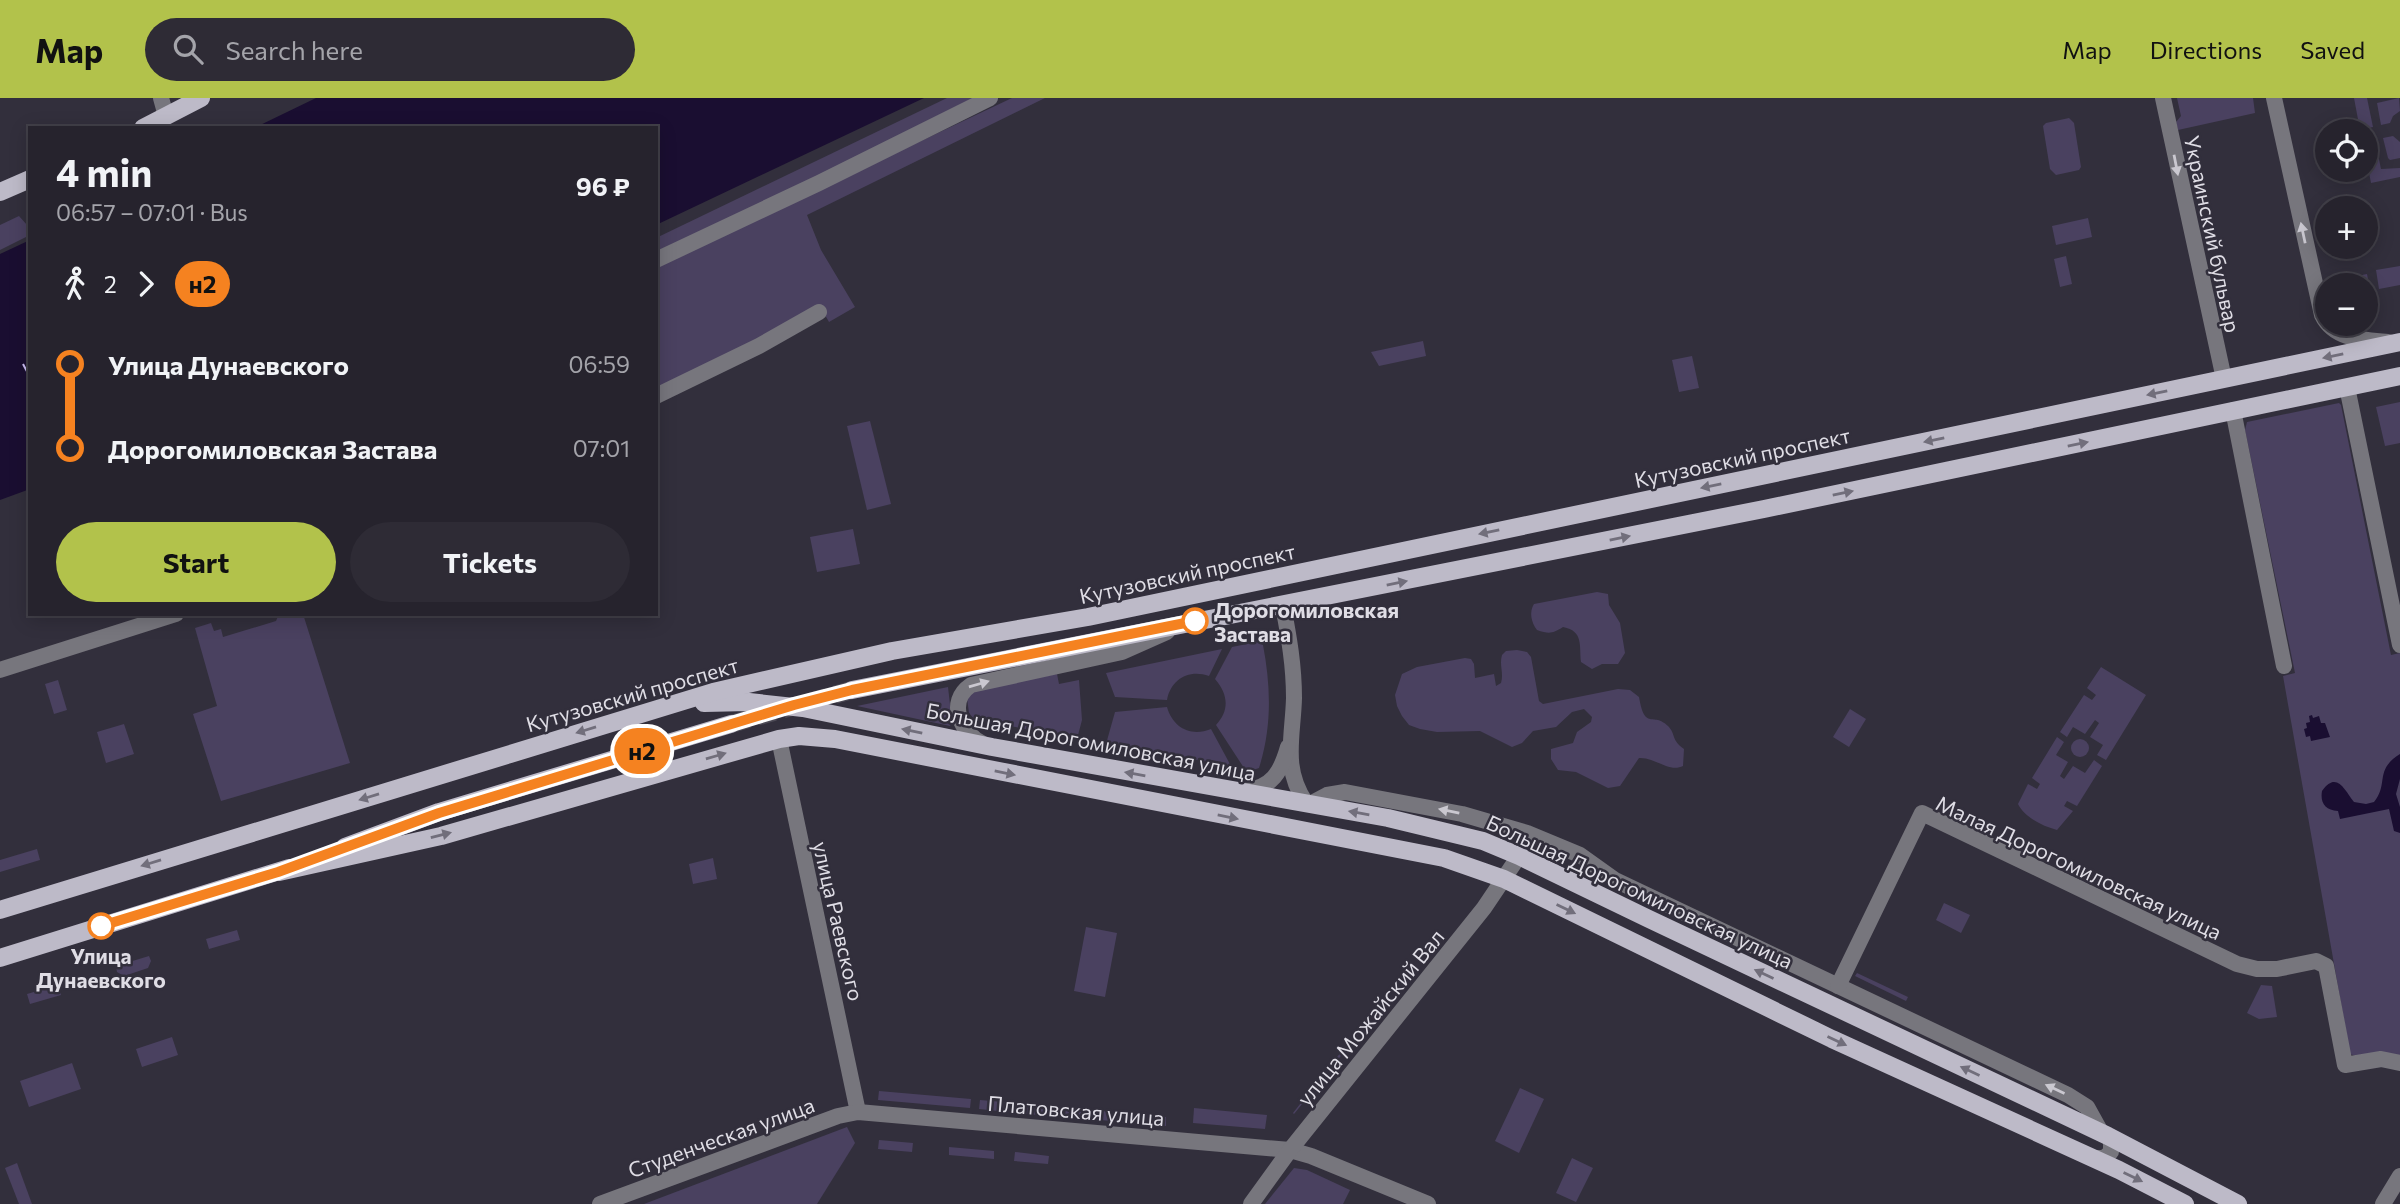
<!DOCTYPE html>
<html lang="en">
<head>
<meta charset="utf-8">
<style>
	body { margin:0; font-family:Commissioner,sans-serif; background:#2e2b35; color:#f1f3f6; height:100vh; display:flex; flex-direction:column; font-size:26px; white-space:nowrap }
	* { box-sizing:border-box; margin:0 }
	p { font-size:23px; color:#a4a4aa }
	.icon { flex:none; width:38px; height:38px; fill:none; stroke:currentColor; stroke-width:2; stroke-linecap:round; stroke-linejoin:round }
	.map { position:relative; flex:1; overflow:hidden }
	.panel { position:absolute; left:28px; top:28px; width:630px; height:490px; display:flex; flex-direction:column; background:#26232d; border-radius:0px; box-shadow:0 4px 18px #0003,0 0 0 2px #424049 }
	.panel>* { flex:none }
	.badge { padding:0 14px; border-radius:23px; font-size:24px; line-height:46px }
	.controls { position:absolute; left:2315px; top:21px; display:grid; gap:14px }
	.controls a { display:grid; place-items:center; width:63px; height:63px; border-radius:50%; background:#26232d; box-shadow:0 4px 18px #0003,0 0 0 2px #424049; font-size:35px }
	.map>.badge { position:absolute; translate:-50% -50%; box-shadow:0 0 0 4px #fff }
	.legs { display:flex; align-items:center; gap:10px; height:77px; padding:0 28px; font-size:23px }
	.legs p { margin-inline-start:auto }
	.summary { display:flex; align-items:center; justify-content:space-between; height:119px; padding:0 28px }
	h1 { font-size:38px; font-weight:700; line-height:52px }
	.primary-button { display:flex; gap:14px; margin-top:auto; padding:14px 28px }
	.primary-button a { flex:1; height:80px; border-radius:42px; background:#b2c24b; color:#111; font-size:28px; font-weight:700; line-height:80px; text-align:center }
	.primary-button a+a { background:#2e2b35; color:#f1f3f6 }
	ul { padding:0 28px; list-style:none }
	li { display:flex; align-items:center; gap:24px; height:84px; font-size:26px }
	li i { display:grid; place-items:center; width:10px; height:100%; margin:0 9px; background:currentColor }
	li i::after { content:''; width:18px; height:18px; margin:-9px; border:5px solid; border-radius:50%; background:#26232d }
	li p { margin-inline-start:auto }
	li:first-child i { background:linear-gradient(#0000 50%,currentColor 0) }
	li:last-child i { background:linear-gradient(currentColor 50%,#0000 0) }
	header { display:flex; align-items:center; gap:42px; box-sizing:border-box; height:98px; padding:0 35px; background:#b2c24b; color:#111 }
	header strong { font-size:33px }
	nav { display:flex; gap:38px; margin-inline-start:auto; font-size:24px }
	.search { width:490px; height:63px; background:#2e2b35; display:flex; align-items:center; gap:18px; box-sizing:border-box; padding:0 24px; border-radius:38px; color:#a4a4aa; font-size:26px }
	.map>svg:first-child { display:block }
	.green { fill:#4a4160 }
	.water { fill:#1a0e31 }
	.lines { fill:none; stroke-linecap:round; stroke-linejoin:round }
	.ferry { stroke:#cdbff6; stroke-width:2; stroke-dasharray:9 7; stroke-linecap:butt }
	.major-tunnel { stroke:#4c4955; stroke-width:18; stroke-dasharray:18 9; stroke-linecap:butt }
	.minor { stroke:#77767d; stroke-width:16 }
	.major { stroke:#bdbac8; stroke-width:18 }
	.oneway { fill:#cac8d0 }
	.oneway2 { fill:#716e7b }
	.line-1-casing { stroke:#fff; stroke-width:16 }
	.line-1 { stroke:#f58220; stroke-width:10 }
	.stop-1-dot { fill:#fff; stroke:#f58220; stroke-width:3.5 }
	.labels { text-anchor:middle; dominant-baseline:central; stroke-width:5; stroke-linejoin:round; paint-order:stroke }
	.street-label { font-size:21px; fill:#dfdde5; stroke:#322f3c }
	.stop-label { font-size:21px; font-weight:bold; fill:#dfdde5; stroke:#322f3c; text-anchor:start }
</style>
</head>
<body>
<header>
<strong>Map</strong>
<div class="search"><svg class="icon" aria-label="search" viewBox="0 0 24 24"><circle cx="10" cy="10" r="6"/><path d="M15 15l6 6"/></svg>Search here</div>
<nav><a>Map</a><a>Directions</a><a>Saved</a></nav>
</header>
<div class="map">
<svg width="2400" height="1106" viewBox="0 0 2400 1106">
	<rect width="100%" height="100%" fill="#322f3c"/>
	<!-- green -->
	<g class="green">
		<path d="M947,0H978L656,156V140Z"/>
		<path d="M1012,0H1045L807,117L821,152L855,209L829,224L821,210L656,292V168Z"/>
		<path d="M2177,0H2253L2255,15L2178,32L2176,24L2181,18Z"/>
		<path d="M2354,0H2367L2373,29L2360,32Z"/>
		<path d="M2399,0L2400,13L2393,18L2390,25L2381,27L2377,5Z"/>
		<path d="M2069,20L2074,25L2081,69L2079,72L2056,77L2050,71L2043,28L2046,25Z"/>
		<path d="M2393,38L2400,44V60L2390,62L2388,60L2383,40Z"/>
		<path d="M2375,42L2381,71L2400,70V79L2371,85L2366,59V43Z"/>
		<path d="M19,118L27,127H30V137L0,152V127Z"/>
		<path d="M2088,120L2092,139L2056,147L2052,128Z"/>
		<path d="M2066,158L2072,186L2060,189L2054,161Z"/>
		<path d="M2400,168V187L2379,191L2376,172Z"/>
		<path d="M2367,176L2374,213L2366,215V187H2338L2337,182Z"/>
		<path d="M1423,243L1426,258L1379,268L1371,254Z"/>
		<path d="M1692,258L1699,290L1679,294L1672,262Z"/>
		<path d="M2400,304V345L2385,348L2376,309Z"/>
		<path d="M2339,305L2341,307L2391,557L2400,555V959H2359L2350,956L2283,578L2295,575L2245,332L2247,324Z"/>
		<path d="M870,323L891,406L867,412L847,328Z"/>
		<path d="M853,431L860,466L817,474L810,439Z"/>
		<path d="M1597,494L1608,496L1609,507L1620,525L1625,555L1618,566H1602L1592,571L1581,564C1579,548 1584,533 1563,529C1552,536 1549,536 1537,532C1531,524 1529,514 1534,506Z"/>
		<path d="M279,516H303L350,665L221,703L193,616L217,608L195,530L211,525L214,533L221,531L223,539L276,523Z"/>
		<path d="M1257,544L1263,547C1271,589 1272,629 1259,670L1253,672L1244,670L1216,627C1230,612 1228,596 1215,581L1232,549Z"/>
		<path d="M1222,551L1209,578C1189,571 1171,581 1167,602L1115,599L1106,575Z"/>
		<path d="M1517,552L1527,554L1531,559L1539,603L1543,606L1618,591L1630,592L1639,599C1645,634 1653,613 1668,628C1676,636 1671,642 1684,651L1683,668C1669,675 1655,659 1639,660L1620,688L1608,690L1576,674L1558,672L1551,661V651L1573,645L1577,634L1591,624L1592,619L1584,611L1572,614L1556,629L1533,633L1522,645L1512,649L1480,633L1437,634L1420,631L1409,627L1402,618L1397,608L1395,597L1402,576L1417,569L1465,560L1471,561L1474,566L1475,580L1494,576L1496,588L1501,585C1504,575 1499,567 1502,557L1506,553Z"/>
		<path d="M2101,569L2146,597L2106,662L2097,657L2103,647L2090,639L2099,625L2095,622L2085,636L2073,629L2067,639L2060,634L2084,597L2092,602L2096,597L2087,590Z"/>
		<path d="M1057,576L1059,586L1079,582L1082,622L1077,641L974,621L969,615L967,600L973,592Z"/>
		<path d="M58,582L67,612L54,616L45,586Z"/>
		<path d="M948,589L952,624L950,628L857,608Z"/>
		<path d="M1167,609C1173,630 1191,639 1211,631L1231,668L1106,646L1115,614Z"/>
		<path d="M1850,611L1866,621L1849,649L1833,639Z"/>
		<path d="M124,626L134,656L106,665L97,634Z"/>
		<path d="M2057,639L2064,644L2056,657L2068,664L2060,678L2064,681L2073,668L2085,675L2094,662L2102,668L2077,708L2067,703L2064,708L2073,713L2057,732C2043,728 2025,720 2018,706L2028,686L2037,691L2040,686L2032,680Z"/>
		<circle cx="2080" cy="650" r="9"/>
		<path d="M37,751L40,762L0,774V762Z"/>
		<path d="M713,760L717,781L693,786L689,766Z"/>
		<path d="M1944,805L1970,817L1961,835L1936,822Z"/>
		<path d="M1086,829L1117,835L1105,899L1074,893Z"/>
		<path d="M237,832L240,842L209,851L206,841Z"/>
		<path d="M149,858L151,863L148,870L124,878L117,874L116,868Z"/>
		<path d="M1857,875L1908,899L1906,903L1855,878Z"/>
		<path d="M58,887L61,897L30,906L27,896Z"/>
		<path d="M2261,887L2272,888L2277,919L2259,921L2247,915Z"/>
		<path d="M1367,921L1369,923L1294,1016L1293,1015Z"/>
		<path d="M172,939L178,957L142,969L136,951Z"/>
		<path d="M72,965L81,991L29,1009L20,983Z"/>
		<path d="M1520,990L1544,1001L1519,1055L1495,1043Z"/>
		<path d="M879,993L971,1001L970,1010L878,1002Z"/>
		<path d="M980,1002L1059,1009L1058,1019L979,1011Z"/>
		<path d="M1066,1010L1112,1014V1023L1065,1019Z"/>
		<path d="M1194,1010L1267,1017L1265,1031L1193,1025Z"/>
		<path d="M1120,1015L1166,1019V1028L1119,1024Z"/>
		<path d="M847,1029L855,1045L817,1106H644Z"/>
		<path d="M879,1042L913,1045L912,1054L878,1051Z"/>
		<path d="M949,1049L994,1053V1061L949,1057Z"/>
		<path d="M1015,1054L1049,1058L1048,1066L1014,1063Z"/>
		<path d="M1572,1060L1593,1070L1576,1104L1556,1095Z"/>
		<path d="M17,1065L32,1106H19L5,1070Z"/>
		<path d="M1294,1070L1307,1072L1350,1092L1343,1106H1265Z"/>
	</g>
	<!-- water -->
	<g class="water">
		<path d="M316,0H924L656,127V30H254Z"/>
		<path d="M30,142V391L0,402V156Z"/>
		<path d="M2312,617L2313,620L2319,618L2321,625H2325L2330,639L2311,643L2310,638L2306,639L2304,631L2307,630L2306,625L2310,624L2309,618Z"/>
		<path d="M2400,656V681L2396,696L2400,709V735L2394,733L2389,711L2340,721L2338,713C2325,712 2320,705 2322,693C2337,672 2345,693 2354,704L2366,706L2374,704C2389,686 2374,672 2400,656Z"/>
	</g>
	<g class="lines">
		<!-- ferry -->
		<path class="ferry" d="M23,266L30,279"/>
		<!-- major-tunnel -->
		<path class="major-tunnel" d="M731,626L852,592"/>
		<!-- minor -->
		<g class="minor">
			<path d="M161,0L166,18"/>
			<path d="M2163,0L2224,281"/>
			<path d="M2274,0L2322,217C2334,242 2364,242 2388,244"/>
			<path d="M656,162L819,85L990,0"/>
			<path d="M2347,289L2400,547"/>
			<path d="M656,298L759,248L819,214"/>
			<path d="M2233,312L2284,568"/>
			<path d="M1283,508C1289,539 1294,568 1294,600C1293,639 1282,670 1306,705"/>
			<path d="M0,572L176,516"/>
			<path d="M779,641L858,1014"/>
			<path d="M983,646C961,635 946,604 971,587L1122,554L1167,534"/>
			<path d="M1244,693C1272,690 1281,674 1288,649"/>
			<path d="M1310,706L1327,697L1345,694L1462,716L1527,735L1580,757L1615,782L2068,997L2087,1009L2102,1036"/>
			<path d="M1838,888L1922,715L2237,866L2257,871H2277L2316,863L2326,868L2345,967L2381,961L2400,965"/>
			<path d="M2093,1060H2104L2111,1054V1044L2108,1038"/>
			<path d="M600,1106L838,1018L858,1014L1290,1052L1311,1058L1428,1106"/>
			<path d="M1251,1106L1290,1052L1484,810L1519,758"/>
			<path d="M2383,1106L2400,1078"/>
		</g>
		<!-- major -->
		<g class="major">
			<path d="M143,30L201,0"/>
			<path d="M0,94L30,81"/>
			<path d="M852,592L1764,411L2400,278"/>
			<path d="M704,605L749,604L803,610L992,649L1388,720L1483,743L1519,758L1649,821L2108,1038L2238,1106"/>
			<path d="M345,749L439,714L731,626"/>
			<path d="M279,774L441,738L779,641L799,638L835,641L1444,760L1504,781L1832,941L2119,1072L2185,1106"/>
			<path d="M0,812L713,594L892,553L1088,519L2400,244"/>
			<path d="M0,860L289,770"/>
		</g>
	</g>
	<!-- one-way arrows -->
	<defs><path id="oneway-solid" d="M-6-.8H1V-3.2L6.5 0L1 3.2V.8H-6Z" transform="scale(1.75)"/></defs>
	<g class="oneway">
		<use href="#oneway-solid" transform="translate(2176 67) rotate(79)"/>
		<use href="#oneway-solid" transform="translate(2303 135) rotate(-102)"/>
		<use href="#oneway-solid" transform="translate(979 586) rotate(-16)"/>
		<use href="#oneway-solid" transform="translate(1449 713) rotate(-169)"/>
		<use href="#oneway-solid" transform="translate(2055 991) rotate(-155)"/>
	</g>
	<g class="oneway2">
		<use href="#oneway-solid" transform="translate(2333 258) rotate(168)"/>
		<use href="#oneway-solid" transform="translate(2157 295) rotate(168)"/>
		<use href="#oneway-solid" transform="translate(1934 342) rotate(168)"/>
		<use href="#oneway-solid" transform="translate(2078 346) rotate(-12)"/>
		<use href="#oneway-solid" transform="translate(1711 388) rotate(169)"/>
		<use href="#oneway-solid" transform="translate(1843 395) rotate(-12)"/>
		<use href="#oneway-solid" transform="translate(1489 434) rotate(168)"/>
		<use href="#oneway-solid" transform="translate(1620 440) rotate(-11)"/>
		<use href="#oneway-solid" transform="translate(1397 485) rotate(-11)"/>
		<use href="#oneway-solid" transform="translate(586 632) rotate(163)"/>
		<use href="#oneway-solid" transform="translate(912 633) rotate(-168)"/>
		<use href="#oneway-solid" transform="translate(716 658) rotate(-16)"/>
		<use href="#oneway-solid" transform="translate(1005 675) rotate(11)"/>
		<use href="#oneway-solid" transform="translate(1135 676) rotate(-170)"/>
		<use href="#oneway-solid" transform="translate(369 699) rotate(163)"/>
		<use href="#oneway-solid" transform="translate(1359 715) rotate(-170)"/>
		<use href="#oneway-solid" transform="translate(1228 719) rotate(11)"/>
		<use href="#oneway-solid" transform="translate(441 737) rotate(-14)"/>
		<use href="#oneway-solid" transform="translate(151 765) rotate(163)"/>
		<use href="#oneway-solid" transform="translate(1566 811) rotate(26)"/>
		<use href="#oneway-solid" transform="translate(1764 876) rotate(-155)"/>
		<use href="#oneway-solid" transform="translate(1837 943) rotate(25)"/>
		<use href="#oneway-solid" transform="translate(1970 973) rotate(-155)"/>
		<use href="#oneway-solid" transform="translate(2133 1079) rotate(26)"/>
	</g>
	<g class="lines">
		<defs>
			<path id="line-1" d="M101,828L278,774L439,715L794,607L852,592L1195,523"/>
		</defs>
		<!-- line-1 casing -->
		<use href="#line-1" class="line-1-casing"/>
		<!-- line-1 -->
		<use href="#line-1" class="line-1"/>
	</g>
	<!-- markers -->
	<g class="stop-1-dot">
		<circle cx="1195" cy="523" r="12"/>
		<circle cx="101" cy="828" r="12"/>
	</g>
	<g class="labels">
		<!-- street labels -->
		<g class="street-label">
			<text transform="translate(2213 136) rotate(78)">Украинский бульвар</text>
			<text transform="translate(1742 359) rotate(-12)">Кутузовский проспект</text>
			<text transform="translate(1187 475) rotate(-12)">Кутузовский проспект</text>
			<text transform="translate(632 596) rotate(-16)">Кутузовский проспект</text>
			<text transform="translate(1091 643) rotate(11)">Большая Дорогомиловская улица</text>
			<text transform="translate(2079 769) rotate(25)">Малая Дорогомиловская улица</text>
			<text transform="translate(1640 793) rotate(25)">Большая Дорогомиловская улица</text>
			<text transform="translate(839 823) rotate(77)">улица Раевского</text>
			<text transform="translate(1370 919) rotate(-51)">улица Можайский Вал</text>
			<text transform="translate(1076 1012) rotate(5)">Платовская улица</text>
			<text transform="translate(721 1039) rotate(-20)">Студенческая улица</text>
		</g>
		<!-- stop labels -->
		<g class="stop-label">
			<text x="1214" y="511">Дорогомиловская<tspan x="1214" dy="24">Застава</tspan></text>
			<text x="101" y="857" text-anchor="middle">Улица<tspan x="101" dy="24">Дунаевского</tspan></text>
		</g>
	</g>
</svg>
<div class="controls">
<a><svg class="icon" aria-label="locate" viewBox="0 0 24 24"><circle cx="12" cy="12" r="6"/><path d="M12 2v4M12 18v4M2 12h4M18 12h4"/></svg></a>
<a>+</a>
<a>−</a>
</div>
<b class="badge" style="left:642px;top:653px;background:#f58220;color:#111">н2</b>
<section class="panel">
<div class="summary"><div><h1>4 min</h1><p>06:57 – 07:01 · Bus</p></div><b>96 ₽</b></div>
<div class="legs"><svg class="icon" aria-label="walk" viewBox="0 0 24 24"><circle cx="13" cy="4" r="2"/><path d="M13 8l-2 6 4 7M11 14l-3 7M7 12l3-4h3l4 4"/></svg>2<svg class="icon" aria-label="forward" viewBox="0 0 24 24"><path d="M9 5l7 7-7 7"/></svg><b class="badge" style="background:#f58220;color:#111">н2</b></div>
<ul>
<li><i style="color:#f58220"></i><b>Улица Дунаевского</b><p>06:59</p></li>
<li><i style="color:#f58220"></i><b>Дорогомиловская Застава</b><p>07:01</p></li>
</ul>
<div class="primary-button"><a>Start</a><a>Tickets</a></div>
</section>
</div>
</body>
</html>
